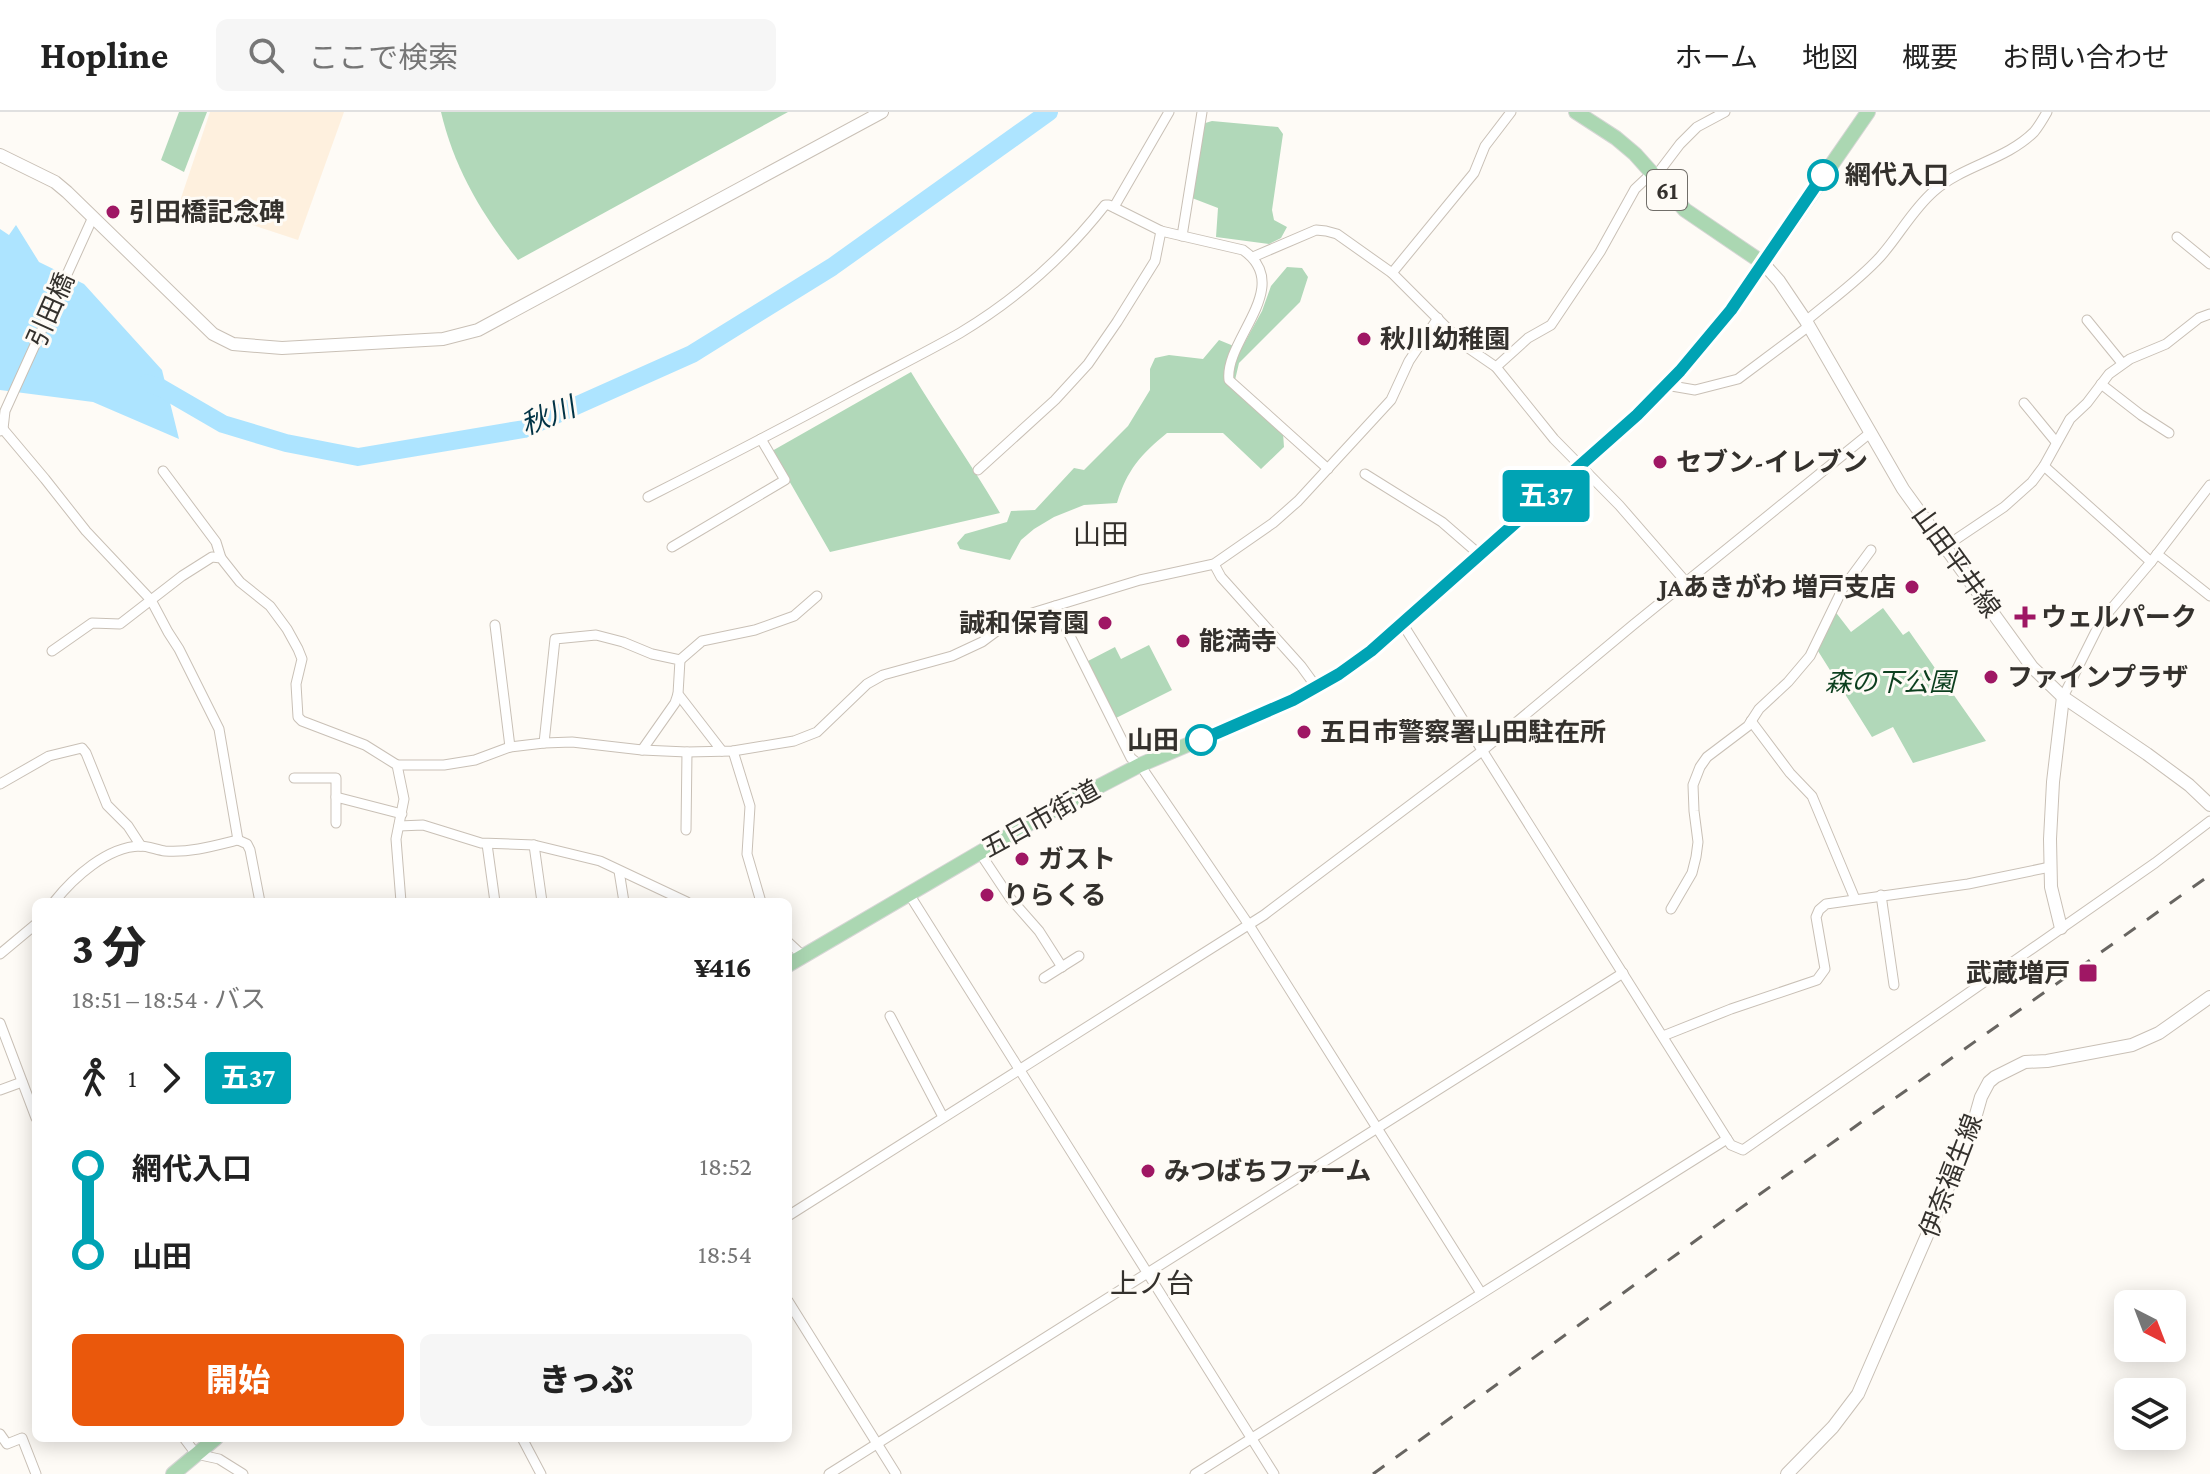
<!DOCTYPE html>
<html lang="ja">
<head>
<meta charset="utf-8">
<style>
	body { margin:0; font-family:"Crimson Pro","Noto Sans JP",serif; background:#f6f6f6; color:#222; height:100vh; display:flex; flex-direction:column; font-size:30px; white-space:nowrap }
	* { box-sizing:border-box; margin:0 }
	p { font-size:26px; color:#767676 }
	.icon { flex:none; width:44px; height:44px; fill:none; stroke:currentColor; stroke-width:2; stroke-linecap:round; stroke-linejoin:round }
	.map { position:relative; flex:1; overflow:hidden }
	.details { position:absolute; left:32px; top:786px; width:760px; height:544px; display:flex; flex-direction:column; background:#fff; border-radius:12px; box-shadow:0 4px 20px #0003 }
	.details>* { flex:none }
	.badge { padding:0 16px; border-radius:6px; font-size:28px; line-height:52px }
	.needle { width:52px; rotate:138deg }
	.fabs { position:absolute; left:2114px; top:1178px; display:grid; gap:16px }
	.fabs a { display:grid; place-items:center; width:72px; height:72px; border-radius:12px; background:#fff; box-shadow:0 4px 20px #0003; font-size:40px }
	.map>.badge { position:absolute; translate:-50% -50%; box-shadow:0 0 0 4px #fff }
	.legs { display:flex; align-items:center; gap:12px; height:88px; padding:0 40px; font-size:26px }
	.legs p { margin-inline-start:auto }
	.overview { display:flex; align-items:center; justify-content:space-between; height:136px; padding:0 40px }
	h1 { font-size:44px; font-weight:800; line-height:60px }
	.cta { display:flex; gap:16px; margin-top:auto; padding:16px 40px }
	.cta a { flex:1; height:92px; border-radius:12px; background:#ea580c; color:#fff; font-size:32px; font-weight:800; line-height:92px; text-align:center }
	.cta a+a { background:#f6f6f6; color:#222 }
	ul { padding:0 40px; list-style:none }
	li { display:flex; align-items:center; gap:28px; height:88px; font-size:30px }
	li i { display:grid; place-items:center; width:12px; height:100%; margin:0 10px; background:currentColor }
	li i::after { content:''; width:20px; height:20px; margin:-10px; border:6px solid; border-radius:50%; background:#fff }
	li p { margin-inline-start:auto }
	li:first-child i { background:linear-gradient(#0000 50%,currentColor 0) }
	li:last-child i { background:linear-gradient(currentColor 50%,#0000 0) }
	header { display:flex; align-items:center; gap:48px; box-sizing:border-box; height:112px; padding:0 40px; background:#fff; border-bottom:2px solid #e0e0e0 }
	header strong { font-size:38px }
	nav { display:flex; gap:44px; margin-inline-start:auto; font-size:28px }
	.search { width:560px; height:72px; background:#f6f6f6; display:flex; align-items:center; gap:20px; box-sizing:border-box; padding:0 28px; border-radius:12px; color:#767676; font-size:30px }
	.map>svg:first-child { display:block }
	.built { fill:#fef0de }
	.green { fill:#b1d8b9 }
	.water { fill:#ade4ff }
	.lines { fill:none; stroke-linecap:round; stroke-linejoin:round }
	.river { stroke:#ade4ff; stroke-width:18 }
	.street-casing { stroke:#c9c0b6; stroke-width:11 }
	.secondary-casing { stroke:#c9c0b6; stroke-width:14 }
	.primary-casing { stroke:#d6d6d5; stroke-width:16 }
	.street { stroke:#fff; stroke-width:9 }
	.secondary { stroke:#fff; stroke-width:12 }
	.primary { stroke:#abd7b2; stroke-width:14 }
	.rail { stroke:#686561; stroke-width:3; stroke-dasharray:14 14; stroke-linecap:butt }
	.line-1-casing { stroke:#fff; stroke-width:18 }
	.line-1 { stroke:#00a3b4; stroke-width:12 }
	.stop-1-dot { fill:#fff; stroke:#00a3b4; stroke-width:4 }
	.poi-dot { fill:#9f1764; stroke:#fefbf6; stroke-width:3 }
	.labels { text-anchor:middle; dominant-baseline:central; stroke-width:6; stroke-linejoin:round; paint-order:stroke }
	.shield { fill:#fefbf6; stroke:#716e69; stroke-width:2 }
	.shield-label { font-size:24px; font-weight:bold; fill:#34312d }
	.stop-label { font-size:26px; font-weight:bold; fill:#34312d; stroke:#fefbf6; text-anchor:start }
	.poi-label { font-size:26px; font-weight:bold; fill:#34312d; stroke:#fefbf6; text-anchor:start }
	.street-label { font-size:26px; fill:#34312d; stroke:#fefbf6 }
	.park-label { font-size:26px; font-style:italic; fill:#0c3f1e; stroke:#fefbf6 }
	.water-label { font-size:28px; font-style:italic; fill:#013345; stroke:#fefbf6 }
	.neighbourhood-label { font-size:28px; fill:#34312d; stroke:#fefbf6 }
</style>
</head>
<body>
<header>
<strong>Hopline</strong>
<div class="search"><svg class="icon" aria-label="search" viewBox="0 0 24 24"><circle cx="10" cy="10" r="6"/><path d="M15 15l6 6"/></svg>ここで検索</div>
<nav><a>ホーム</a><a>地図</a><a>概要</a><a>お問い合わせ</a></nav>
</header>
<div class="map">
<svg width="2210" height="1362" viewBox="0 0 2210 1362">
	<rect width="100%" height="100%" fill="#fefbf6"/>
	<!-- built -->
	<path class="built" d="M210,0H344L298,128L180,89Z"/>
	<!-- green -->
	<g class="green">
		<path d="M179,0H207L184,60L161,48Z"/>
		<path d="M441,0H788L518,148C482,103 454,56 441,0Z"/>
		<path d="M1212,9L1278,15L1283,22L1272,98L1274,108L1287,115L1281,126L1269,132L1216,125L1218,96L1192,86L1202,12Z"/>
		<path d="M1287,155L1302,156L1308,165L1300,190L1239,251L1235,268L1283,321L1284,335L1261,357L1223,321H1167C1141,342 1127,358 1117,391L1084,393L1054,405L1034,417L1021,428L1010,448L960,437L957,431L965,422L1007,410L1011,399L1035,398L1074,356L1084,358L1128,314L1150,278V257L1155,246L1169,243L1203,247L1219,228L1241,237L1262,199L1271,174Z"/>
		<path d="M911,260C940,308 972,353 1000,401L830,440L772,339Z"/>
		<path d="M1883,496L1903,523L1909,519L1986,629L1913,651L1893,615L1872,625L1818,539L1834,498L1851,520Z"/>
		<path d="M1149,533L1172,578L1116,606L1088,549L1115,535L1121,547Z"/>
	</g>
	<!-- water -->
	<path class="water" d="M16,113L39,150L84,172L162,258L179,327L93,290L0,278V117L9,123Z"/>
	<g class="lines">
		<!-- river -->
		<path class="river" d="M147,271L161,276L223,312L286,331L358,345L524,317L692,242L832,155L1049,0"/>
		<defs>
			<g id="street">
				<path d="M1655,65L1680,32L1697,15L1725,0"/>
				<path d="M1114,95L1169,0"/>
				<path d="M1182,124L1202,0"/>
				<path d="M2177,125L2210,152"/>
				<path d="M1253,145L1316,118L1326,119L1337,122L1392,161L1464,233L1496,255L1554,327L1619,393L1686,470"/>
				<path d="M1392,161L1474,61L1485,34L1511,0"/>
				<path d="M2087,208L2122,251"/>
				<path d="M1806,209C1831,188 1858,169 1880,145C1899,124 1912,98 1934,79C1964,53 2006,48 2034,20C2039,14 2043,7 2047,0"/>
				<path d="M1496,255L1528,226L1551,213L1600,140L1635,77L1652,61"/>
				<path d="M2101,272L2141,303L2169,321"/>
				<path d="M1666,273L1695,278L1738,267L1809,214"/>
				<path d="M2024,291L2056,330"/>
				<path d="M3,317L45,367L86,419L151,488L168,520L179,537L219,617L238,728"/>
				<path d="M0,319L3,317L5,299L93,105"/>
				<path d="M2044,354L2151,450"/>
				<path d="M978,358L1055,288L1088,252L1117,210L1155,149L1161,119"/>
				<path d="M163,359L216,430L221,446"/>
				<path d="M1365,362L1442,410L1480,443"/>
				<path d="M648,385C717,350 785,315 853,278C888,259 925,241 960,221C1015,188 1065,144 1105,93H1109L1161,119L1243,138C1295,174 1224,228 1229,268L1328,357"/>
				<path d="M1946,434L2004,395L2032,370L2044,354L2070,307L2087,291L2109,262L2130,247L2166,232L2199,206L2210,202"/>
				<path d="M672,435L785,368L761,327"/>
				<path d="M2157,442L2210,484"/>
				<path d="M1214,452L1221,465L1301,554L1317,576"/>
				<path d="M1055,494L1140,468L1214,452L1273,411L1298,389L1391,288L1409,249L1438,206"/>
				<path d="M1402,511L1727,1027L1731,1033L1743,1038L2155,751L2210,709"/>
				<path d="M495,513L510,635"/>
				<path d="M52,539L92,511L120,512L182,464L212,445L221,446L240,470L270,494L287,517L298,537L302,547L296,572L298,605L302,609L365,633L397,653L404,687L396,727L401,790"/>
				<path d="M680,548L702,529L755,518L794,504L817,484"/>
				<path d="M2063,585L2101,509L2151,450L2210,373"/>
				<path d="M1751,609L1790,661L1812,684L1855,787"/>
				<path d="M544,631L555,527L596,523L623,530L652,542L680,548L678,582L722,639"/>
				<path d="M642,638L675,591L678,582"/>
				<path d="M733,639L750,694L747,742L761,790"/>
				<path d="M397,653H444L475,648L510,635L544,631L572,630L642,638L687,640L733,639L794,629L817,620L867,572L883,563L952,544L982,530L1013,507L1055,494L1131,646L1140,653L1249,813L1481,1181"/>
				<path d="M294,666H336V685"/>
				<path d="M0,672L49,644L82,636L86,641L107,693L128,714L141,734"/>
				<path d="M336,711V685L402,702"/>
				<path d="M399,714L423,713L481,731L534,733L600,749L687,790"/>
				<path d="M686,718L687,640"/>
				<path d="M238,728L247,732L250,738L260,790"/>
				<path d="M487,732L495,790"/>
				<path d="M534,733L542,790"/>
				<path d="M980,741L1010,786L1039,819L1062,855"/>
				<path d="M619,759L624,790"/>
				<path d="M909,782L1274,1362"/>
				<path d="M1881,783L1894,873"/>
				<path d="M54,790C74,765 107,735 140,734C148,734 157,738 165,739C189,741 214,734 238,728"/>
				<path d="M1671,797L1692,761L1696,745L1698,730L1694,699L1693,673L1700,655L1707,645L1748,614L1759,597L1788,570L1810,544L1843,476L1871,438"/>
				<path d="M788,830L803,844"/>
				<path d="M0,842L36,812"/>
				<path d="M1044,866L1079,844"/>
				<path d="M890,904L943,1005"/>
				<path d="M0,911L36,1006"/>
				<path d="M1663,924L1731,897L1817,868L1825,857L1816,805L1819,798L1826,792L1968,772L2050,755"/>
				<path d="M0,978L22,970"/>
				<path d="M788,1104L1264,803L1482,639L1633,513L1870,321"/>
				<path d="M788,1189L896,1362"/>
				<path d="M0,1322L7,1332L22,1326L36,1362"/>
				<path d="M184,1326L196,1342L219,1347L243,1362"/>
				<path d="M522,1326L541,1362"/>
				<path d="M829,1362L1623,861"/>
				<path d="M1195,1362L1727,1027"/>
			</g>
			<g id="secondary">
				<path d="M0,43L55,70L67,80L213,222L233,232L282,236L443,227L478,218L882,0"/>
				<path d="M1763,151L1779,169L1806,209L1903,377L2032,555L2063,585L2147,642L2189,673L2210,693"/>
				<path d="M2061,816L2051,775L2050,727L2053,670L2063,585"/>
				<path d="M1787,1362L1833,1315L1858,1282L1969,1027L1981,985L1989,970L1995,965L2025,950L2047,949L2132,933L2159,921L2210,885"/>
			</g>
			<g id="primary">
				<path d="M1576,0L1616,26L1635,42L1685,98L1763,151"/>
				<path d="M788,853L1044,703L1140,653L1293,588L1339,562L1371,539L1637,303L1691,247L1731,198L1868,0"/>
				<path d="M173,1362L216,1326"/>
			</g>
		</defs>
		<!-- street casing -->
		<use href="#street" class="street-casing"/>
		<!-- secondary casing -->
		<use href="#secondary" class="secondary-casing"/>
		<!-- primary casing -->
		<use href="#primary" class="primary-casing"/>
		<!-- street -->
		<use href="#street" class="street"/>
		<!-- secondary -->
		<use href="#secondary" class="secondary"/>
		<!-- primary -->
		<use href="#primary" class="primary"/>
		<!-- rail -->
		<path class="rail" d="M1373,1362L1760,1082L2210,763"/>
	</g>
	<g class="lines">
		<defs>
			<path id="line-1" d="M1201,628L1293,588L1339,562L1371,539L1637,303L1680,259L1731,198L1823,63"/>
		</defs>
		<!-- line-1 casing -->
		<use href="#line-1" class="line-1-casing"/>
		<!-- line-1 -->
		<use href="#line-1" class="line-1"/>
	</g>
	<!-- markers -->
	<g class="stop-1-dot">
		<circle cx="1823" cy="63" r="14"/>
		<circle cx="1201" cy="628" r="14"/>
	</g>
	<g class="poi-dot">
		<circle cx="113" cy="100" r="8"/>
		<circle cx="1364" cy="227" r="8"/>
		<circle cx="1660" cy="350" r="8"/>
		<circle cx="1912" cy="475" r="8"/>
		<path d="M2021 493h8v8h8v8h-8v8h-8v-8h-8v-8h8z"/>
		<circle cx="1105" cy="511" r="8"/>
		<circle cx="1183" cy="529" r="8"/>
		<circle cx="1991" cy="565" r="8"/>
		<circle cx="1304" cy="620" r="8"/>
		<circle cx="1022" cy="747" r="8"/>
		<circle cx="987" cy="783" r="8"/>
		<rect x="2078" y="851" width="20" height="20" rx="4"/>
		<circle cx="1148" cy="1059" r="8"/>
	</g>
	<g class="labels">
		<!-- shield labels -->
		<rect class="shield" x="1647" y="58" width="40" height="40" rx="6"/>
		<g class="shield-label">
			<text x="1667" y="78">61</text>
		</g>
		<!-- stop labels -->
		<g class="stop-label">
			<text x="1845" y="63">網代入口</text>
			<text x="1179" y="628" text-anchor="end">山田</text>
		</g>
		<!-- poi labels -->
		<g class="poi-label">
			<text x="129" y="100">引田橋記念碑</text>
			<text x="1380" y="227">秋川幼稚園</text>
			<text x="1676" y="350">セブン-イレブン</text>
			<text x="1896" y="475" text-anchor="end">JAあきがわ 増戸支店</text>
			<text x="2041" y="505">ウェルパーク</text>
			<text x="1089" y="511" text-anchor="end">誠和保育園</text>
			<text x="1199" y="529">能満寺</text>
			<text x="2007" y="565">ファインプラザ</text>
			<text x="1320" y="620">五日市警察署山田駐在所</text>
			<text x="1038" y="747">ガスト</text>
			<text x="1003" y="783">りらくる</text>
			<text x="2070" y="861" text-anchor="end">武蔵増戸</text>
			<text x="1164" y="1059">みつばちファーム</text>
		</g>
		<!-- street labels -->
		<g class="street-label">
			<text transform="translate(51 198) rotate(-66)">引田橋</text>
			<text transform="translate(1956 450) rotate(54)">山田平井線</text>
			<text transform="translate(1041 707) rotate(-29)">五日市街道</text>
			<text transform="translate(1951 1064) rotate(-69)">伊奈福生線</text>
		</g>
		<!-- park labels -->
		<g class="park-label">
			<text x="1890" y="570">森の下公園</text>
		</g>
		<!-- water labels -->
		<g class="water-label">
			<text transform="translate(548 304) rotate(-22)">秋川</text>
		</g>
		<!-- neighbourhood labels -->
		<g class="neighbourhood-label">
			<text x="1101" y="422">山田</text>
			<text x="1152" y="1171">上ノ台</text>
		</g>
	</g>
</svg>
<div class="fabs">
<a><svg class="needle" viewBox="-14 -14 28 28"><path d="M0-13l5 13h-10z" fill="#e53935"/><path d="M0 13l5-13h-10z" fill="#767676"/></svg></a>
<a><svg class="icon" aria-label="layers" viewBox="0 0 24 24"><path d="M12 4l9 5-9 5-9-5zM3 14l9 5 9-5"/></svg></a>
</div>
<b class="badge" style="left:1546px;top:384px;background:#00a3b4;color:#fff">五37</b>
<section class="details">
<div class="overview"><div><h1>3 分</h1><p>18:51 – 18:54 · バス</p></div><b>¥416</b></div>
<div class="legs"><svg class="icon" aria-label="walk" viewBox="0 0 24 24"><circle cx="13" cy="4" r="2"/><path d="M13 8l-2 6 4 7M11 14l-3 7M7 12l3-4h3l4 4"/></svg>1<svg class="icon" aria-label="forward" viewBox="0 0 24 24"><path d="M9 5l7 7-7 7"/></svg><b class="badge" style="background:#00a3b4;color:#fff">五37</b></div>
<ul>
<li><i style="color:#00a3b4"></i><b>網代入口</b><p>18:52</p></li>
<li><i style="color:#00a3b4"></i><b>山田</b><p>18:54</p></li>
</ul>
<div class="cta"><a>開始</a><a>きっぷ</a></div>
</section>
</div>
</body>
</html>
